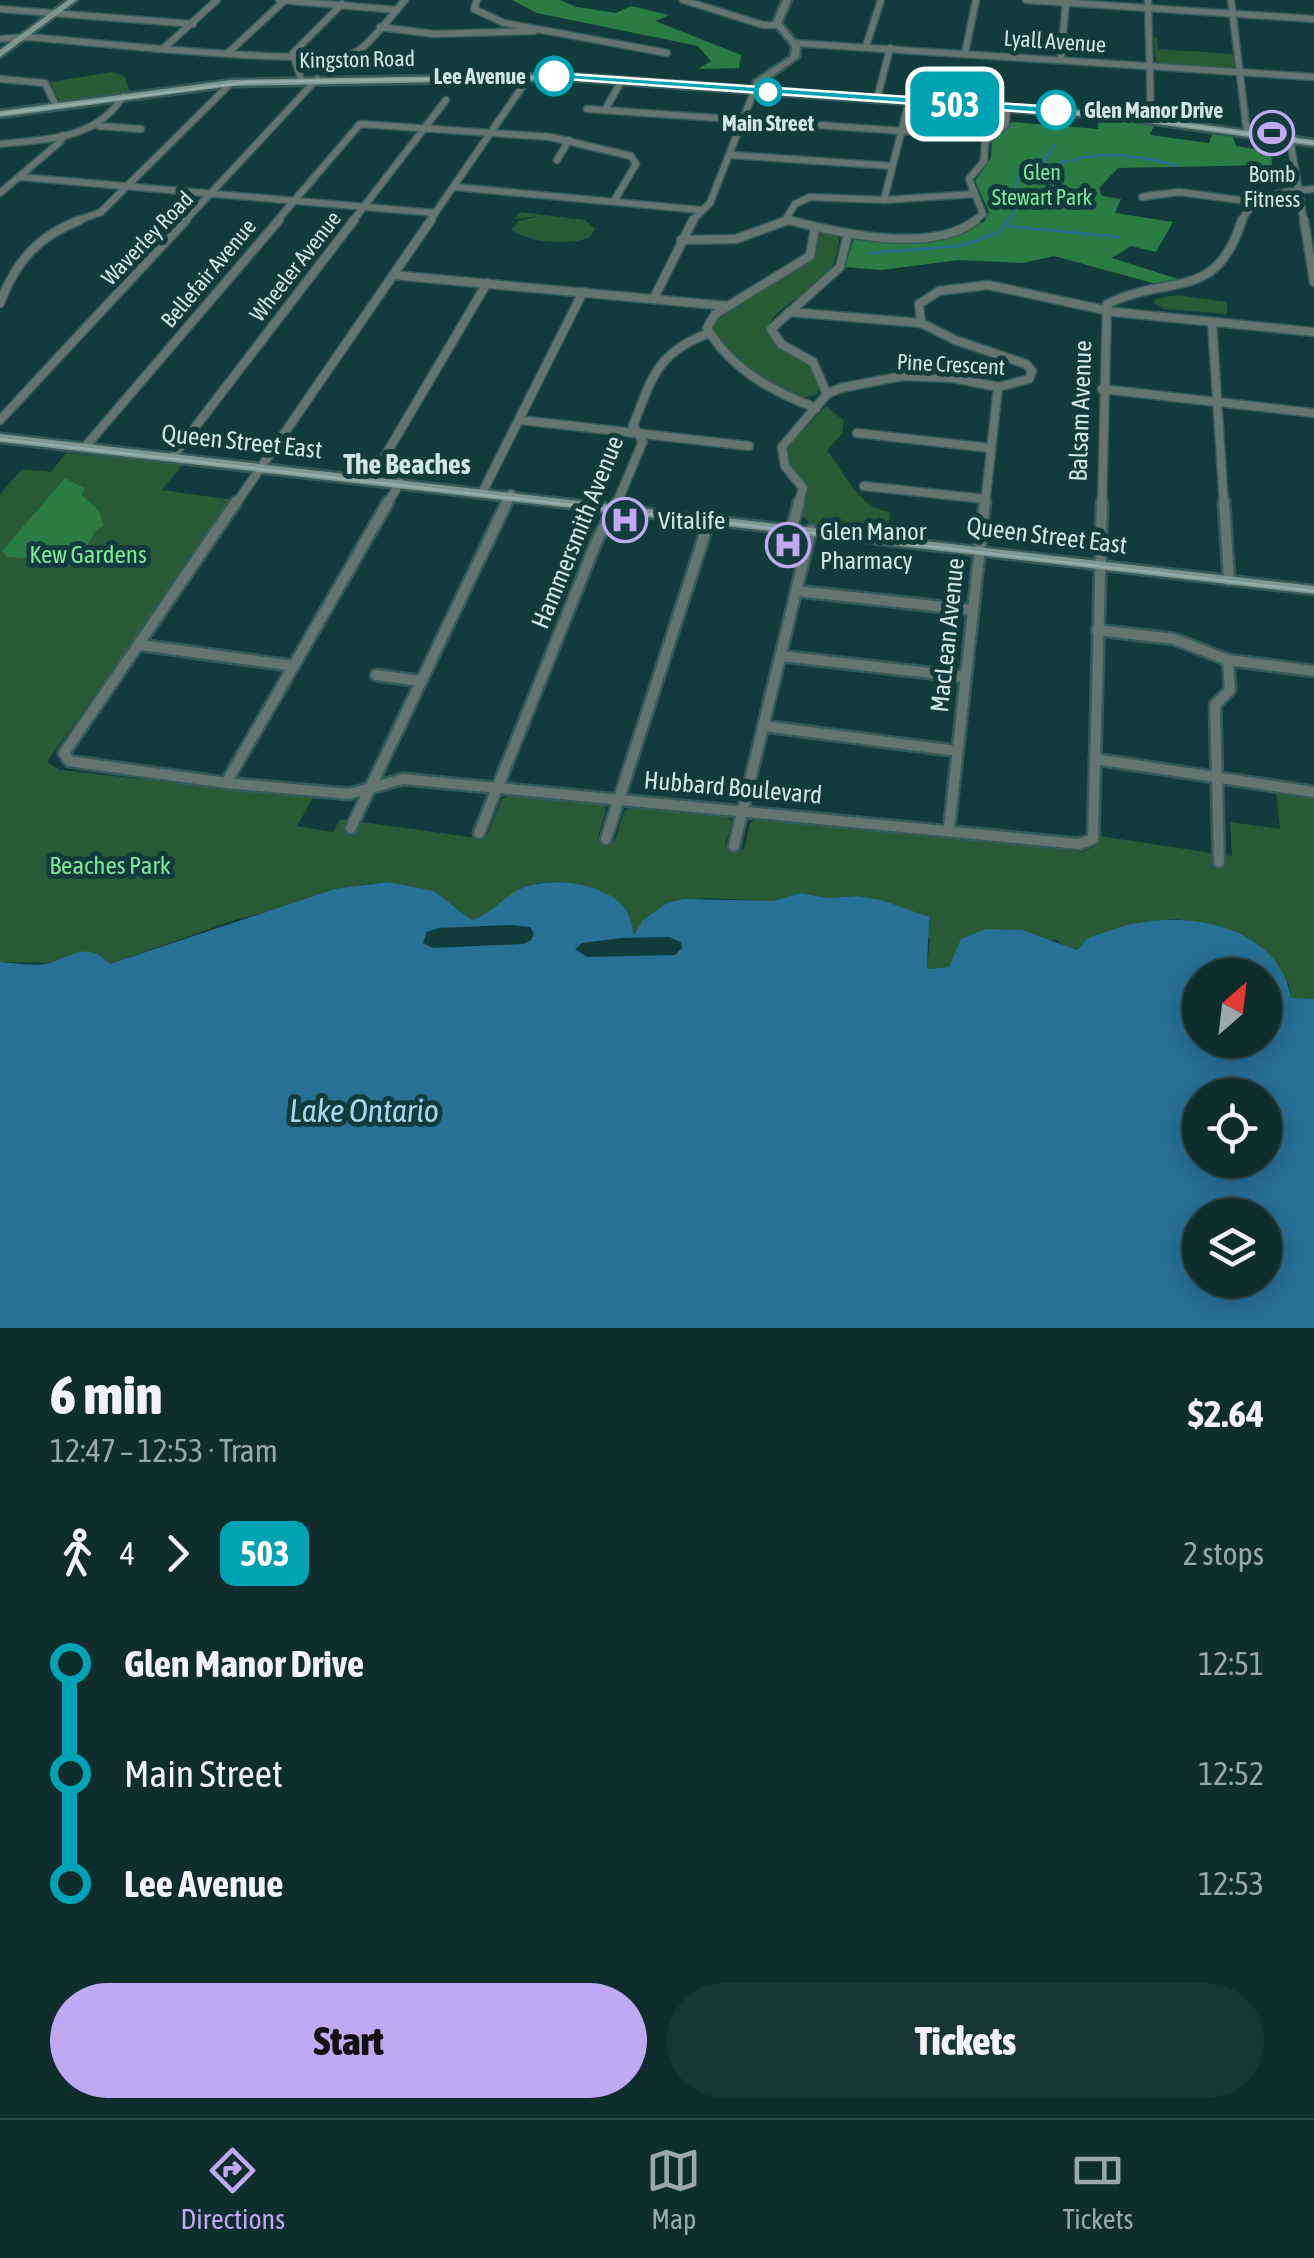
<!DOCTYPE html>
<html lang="en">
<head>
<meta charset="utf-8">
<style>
	body { margin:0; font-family:"Asap Condensed",sans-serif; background:#173534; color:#f1f3f6; height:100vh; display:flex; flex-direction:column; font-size:38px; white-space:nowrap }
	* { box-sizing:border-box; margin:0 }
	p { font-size:32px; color:#9ba8a9 }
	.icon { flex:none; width:55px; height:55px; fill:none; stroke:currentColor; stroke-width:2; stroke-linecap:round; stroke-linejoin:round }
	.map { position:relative; height:1328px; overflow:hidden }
	.panel { display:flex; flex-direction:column; background:#0e2d2c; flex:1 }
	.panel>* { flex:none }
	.badge { padding:0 20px; border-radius:15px; font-size:35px; line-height:65px }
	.needle { width:65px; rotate:28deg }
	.buttons { position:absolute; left:1182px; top:958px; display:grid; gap:20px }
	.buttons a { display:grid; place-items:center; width:100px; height:100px; border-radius:50%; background:#0e2d2c; box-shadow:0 5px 25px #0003,0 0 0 2px #2e4948; font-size:50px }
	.map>.badge { position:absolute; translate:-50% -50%; box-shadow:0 0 0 5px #fff }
	.legs { display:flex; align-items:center; gap:15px; height:110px; padding:0 50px; font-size:32px }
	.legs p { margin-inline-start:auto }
	.overview { display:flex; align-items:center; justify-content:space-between; height:170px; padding:0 50px }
	h1 { font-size:55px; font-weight:800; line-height:75px }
	.button { display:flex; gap:20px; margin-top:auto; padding:20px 50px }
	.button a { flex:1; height:115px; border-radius:60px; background:#c0a8f3; color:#111; font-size:40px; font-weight:800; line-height:115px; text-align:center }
	.button a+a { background:#173534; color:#f1f3f6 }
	ul { padding:0 50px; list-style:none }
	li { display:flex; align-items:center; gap:35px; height:110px; font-size:38px }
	li i { display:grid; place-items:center; width:15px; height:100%; margin:0 12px; background:currentColor }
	li i::after { content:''; width:25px; height:25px; margin:-12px; border:8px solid; border-radius:50%; background:#0e2d2c }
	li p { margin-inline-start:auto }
	li:first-child i { background:linear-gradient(#0000 50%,currentColor 0) }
	li:last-child i { background:linear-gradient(currentColor 50%,#0000 0) }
	.tab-bar { display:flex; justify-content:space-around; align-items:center; height:140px; border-top:2px solid #2e4948; background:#0e2d2c; font-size:28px; color:#9ba8a9 }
	.tab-bar a { display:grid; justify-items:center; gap:5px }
	.tab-bar .on { color:#c0a8f3 }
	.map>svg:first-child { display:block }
	.green { fill:#275a35 }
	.forest { fill:#2b7b44 }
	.water { fill:#277096; fill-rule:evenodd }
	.pier { fill:#123c3b }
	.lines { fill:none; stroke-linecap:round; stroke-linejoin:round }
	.stream { stroke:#277096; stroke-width:2.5 }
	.minor-far2-casing { stroke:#345b5a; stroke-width:9 }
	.minor-far1-casing { stroke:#345b5a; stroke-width:11 }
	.minor-casing { stroke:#345b5a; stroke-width:15 }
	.tertiary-casing { stroke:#345b5a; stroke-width:5 }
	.secondary-casing { stroke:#345b5a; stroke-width:5 }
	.minor-far2 { stroke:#64746e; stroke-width:6 }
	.minor-far1 { stroke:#64746e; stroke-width:8 }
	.minor { stroke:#64746e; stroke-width:10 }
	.tertiary { fill:#64746e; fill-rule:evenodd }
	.secondary { fill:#7e978e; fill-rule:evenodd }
	.tram { stroke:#91aead; stroke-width:2.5 }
	.line-1 { fill:#00a3b4; stroke:#fff; stroke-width:2.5 }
	.stop-1-dot { fill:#fff; stroke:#00a3b4; stroke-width:5 }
	.labels { text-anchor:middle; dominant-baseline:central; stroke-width:10; stroke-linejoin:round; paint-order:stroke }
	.far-street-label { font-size:22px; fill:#d0e6e5; stroke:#123c3b }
	.far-stop-label { font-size:22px; font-weight:bold; fill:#d0e6e5; stroke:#123c3b; text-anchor:end }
	.far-park-label { font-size:22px; fill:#7ee699; stroke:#123c3b }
	.far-poi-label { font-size:22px; fill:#d0e6e5; stroke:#123c3b }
	.street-label { font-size:25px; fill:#d0e6e5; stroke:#123c3b }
	.poi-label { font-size:25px; fill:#d0e6e5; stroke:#123c3b; text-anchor:start }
	.park-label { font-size:25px; fill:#7ee699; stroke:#123c3b }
	.neighbourhood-label { font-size:28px; font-weight:bold; fill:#d0e6e5; stroke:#123c3b }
	.near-water-label { font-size:32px; font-style:italic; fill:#abd6f0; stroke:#123c3b }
</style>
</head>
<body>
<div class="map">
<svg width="1314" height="1328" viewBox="0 0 1314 1328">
	<rect width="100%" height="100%" fill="#123c3b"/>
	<!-- green -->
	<g class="green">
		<path d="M1154,37H1157L1158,49L1234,54L1235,69L1156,64Z"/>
		<path d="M111,72L124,76L130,92L60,102L50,82Z"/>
		<path d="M520,212L585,220L595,229L590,237C571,246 529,243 512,230L518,221L540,216L515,219Z"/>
		<path d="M826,232L839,236C836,300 785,289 767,329C776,355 832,362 817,395L798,398C770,384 719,357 712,324L718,316L816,256L818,235Z"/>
		<path d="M1177,295L1227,302V314L1164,309L1154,303L1156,299Z"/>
		<path d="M826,406L844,421L842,433L827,451C847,475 857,507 890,512L888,532L811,524L800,514L807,486L789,464L787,447Z"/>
		<path d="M66,453L183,464L162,490L233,500L47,762L60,770L313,798L297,826L333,832L340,819L477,838L488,834L502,799L512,795L604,805L606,810L597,839L615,841L624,812L630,808L725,815L732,822L725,846L744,850L750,823L760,818L1082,852L1098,845L1099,836L1232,856L1230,822L1280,829L1276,789L1314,794V999H1291L1289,984L1234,932L1208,924L1175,919L1141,922L1087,939L1077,950H1067L1056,939L949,967L927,969L930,939L856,896L828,898L800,893L774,901L707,898L667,903L644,920L633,935C625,893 563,870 524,888C505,896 492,914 471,920L388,882L362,885L232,921L110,964L0,962V494L22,469L51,472Z"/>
	</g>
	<!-- forest -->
	<g class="forest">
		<path d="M512,0H560L577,7L616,13L631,6L669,15L655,21L741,55L739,68L698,69L711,61L698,46L537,13Z"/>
		<path d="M1099,117L1155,123L1150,135L1209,143L1213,132L1232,135L1236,146L1271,152L1272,165L1118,168L1099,188L1102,196L1121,199L1115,213L1173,222L1156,252L1131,246L1112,258L1181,280L1160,285L1054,256L1023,263L959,260L881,270L845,267L854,238L951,235L984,222L989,212L975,181L991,158L992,139L1012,122L1098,129Z"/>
		<path d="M65,478L84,488L82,495L100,512L103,526L96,530L78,562L7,557L2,551Z"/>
	</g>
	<!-- water -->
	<path class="water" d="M388,882L434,891L471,920C492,914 504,895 525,887C553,877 602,883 623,906C630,914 631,925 634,935L643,920L667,903L684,899L774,901L800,893L828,898L856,896L881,900L929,917L927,969L949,967L961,939L986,929L1022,930L1077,950C1081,947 1083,942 1087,939C1092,935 1103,934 1109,931C1171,906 1278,920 1291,998L1314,999V1328H0V962C15,963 36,967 50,963C74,955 87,941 110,964L335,889ZM1200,975H1265V1040H1200ZM1200,1095H1265V1160H1200ZM1200,1215H1265V1280H1200Z"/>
	<!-- pier -->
	<g class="pier">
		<path d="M512,925L530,927L534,934L531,940L523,944L433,948L423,943L427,932L438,928Z"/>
		<path d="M669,937L681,942L682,948L675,955L587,957L575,949L582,943L621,938Z"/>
	</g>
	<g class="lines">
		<!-- stream -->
		<g class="stream">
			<path d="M1042,164L1054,145"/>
			<path d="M1018,204L1076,205"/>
			<path d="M1007,226L1119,237"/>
			<path d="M871,253L960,246L998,233L1017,209L1016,179C1079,153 1110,148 1176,165"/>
		</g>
		<defs>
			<g id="minor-far2">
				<path d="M279,0L397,10"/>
				<path d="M477,0L474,9L504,23L667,53"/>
				<path d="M683,0L763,25H778"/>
				<path d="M1026,0L1314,19"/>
				<path d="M1148,0L1151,119"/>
				<path d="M1231,0L1247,133"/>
				<path d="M0,9L193,24"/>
				<path d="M380,27L434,34L534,31"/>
				<path d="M0,39L29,37C77,41 332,69 358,51C375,39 391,16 405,0"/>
				<path d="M793,43L1314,77"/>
				<path d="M866,46L881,0"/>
				<path d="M164,48L217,0"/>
				<path d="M228,53L285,0"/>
				<path d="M965,53L976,0"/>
				<path d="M1061,59L1066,0"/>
				<path d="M0,79L45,83L56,106"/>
				<path d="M301,79L293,53L342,4"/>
				<path d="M877,99L890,48"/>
				<path d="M587,109L989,137"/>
				<path d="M605,110L622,80"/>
				<path d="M99,126L141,129"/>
				<path d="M1290,139L1304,222"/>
				<path d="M0,144C46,139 97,140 123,96"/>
				<path d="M731,155L892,166"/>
				<path d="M557,160L569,140"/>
				<path d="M20,177L435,213"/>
				<path d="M455,187L701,210"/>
				<path d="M0,193L61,141L63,135"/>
				<path d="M1160,194L1142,197L1179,192L1254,202"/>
				<path d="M884,200L909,101"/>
				<path d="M788,220L796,222"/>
				<path d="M74,222L101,212L231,83"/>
				<path d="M184,222L317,79"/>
				<path d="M276,222L360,124L550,137L631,156L636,164L614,201"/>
				<path d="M352,222L446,100"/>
				<path d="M429,222L529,77"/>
				<path d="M691,222L710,203L754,91"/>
				<path d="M784,222L795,204L810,197L884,200L975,194"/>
				<path d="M973,222L983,214L969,179L984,161L985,142L1006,124L1007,108"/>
				<path d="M1241,222C1254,192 1285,192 1314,189"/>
			</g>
			<g id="minor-far1">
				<path d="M788,220C838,233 932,255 976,220"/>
				<path d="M1304,220L1314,282"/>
				<path d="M815,228L810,256L715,314L707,328C731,369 773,392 816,408"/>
				<path d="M681,240L736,239L788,220"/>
				<path d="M393,275L727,306"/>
				<path d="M654,298L693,220"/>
				<path d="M0,303C16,261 38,236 80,220"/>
				<path d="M789,312L921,323"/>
				<path d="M1212,322L1224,505"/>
				<path d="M1102,389L1314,413"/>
				<path d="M827,394L813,362L781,344L771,329L840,267L848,234"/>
				<path d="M0,420L186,220"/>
				<path d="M520,420L749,446"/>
				<path d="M857,433L990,448"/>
				<path d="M85,447L279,220"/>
				<path d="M173,456L354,220"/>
				<path d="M372,478L487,283"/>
				<path d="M864,486L985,499"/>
				<path d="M483,491L583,292"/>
				<path d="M235,505L431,220"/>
				<path d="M387,505L400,482"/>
				<path d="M506,505L511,494"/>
				<path d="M616,505L643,441L633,426C652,378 656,353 709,333"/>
				<path d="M798,505L803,488L785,466L782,447L827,394L841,388L903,376L954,378L998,387L1029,379L1032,371L1026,364L955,340L921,323L919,304L939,291L988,285L1114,312L1314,332"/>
				<path d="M985,505L998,387"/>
				<path d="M1102,505L1107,304C1171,273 1216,303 1242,220"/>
			</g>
			<g id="minor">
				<path d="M236,502L64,753L69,761L226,783L349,794L403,779L1079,844L1093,839L1102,502"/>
				<path d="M1224,502L1229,580"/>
				<path d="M792,528L799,502"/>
				<path d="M797,591L972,610"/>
				<path d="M1097,630L1174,639L1228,660L1314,671"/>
				<path d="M140,645L294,666"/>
				<path d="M781,656L965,677"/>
				<path d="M376,675L420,681"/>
				<path d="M763,726L957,751"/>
				<path d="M1095,759L1314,792"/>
				<path d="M226,783L388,502"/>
				<path d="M351,828L507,502"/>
				<path d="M949,829L985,502"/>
				<path d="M479,833L598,538L618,502"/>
				<path d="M606,839L710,518"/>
				<path d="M734,846L811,530"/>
				<path d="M1219,862L1215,705L1230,690L1228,660"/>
			</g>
			<path id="tertiary" d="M783,0H791L781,23L800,46L799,57L761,84L757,93H751L754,81L791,56L792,46L773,23Z"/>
			<g id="secondary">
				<path d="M68,0H77L0,57V50Z"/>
				<path d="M568,74L1120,113L1314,140V146L1120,119L568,80L231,86L0,117V111L231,80Z"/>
				<path d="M0,434L1314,586V594L0,442Z"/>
			</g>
		</defs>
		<!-- minor-far2 casing -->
		<use href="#minor-far2" class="minor-far2-casing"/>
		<!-- minor-far1 casing -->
		<use href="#minor-far1" class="minor-far1-casing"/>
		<!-- minor casing -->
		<use href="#minor" class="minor-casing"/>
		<!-- tertiary casing -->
		<use href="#tertiary" class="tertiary-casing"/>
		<!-- secondary casing -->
		<use href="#secondary" class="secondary-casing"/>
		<!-- minor-far2 -->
		<use href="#minor-far2" class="minor-far2"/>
		<!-- minor-far1 -->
		<use href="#minor-far1" class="minor-far1"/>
		<!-- minor -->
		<use href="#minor" class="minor"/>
		<!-- tertiary -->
		<use href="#tertiary" class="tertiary"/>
		<!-- secondary -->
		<use href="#secondary" class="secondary"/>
		<!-- tram -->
		<g class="tram">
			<path d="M0,114L247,82L567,77L1119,116L1314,143"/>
			<path d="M0,439L1314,591"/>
		</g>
	</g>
	<!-- line-1 -->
	<path class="line-1" d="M554,73L1056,107L1062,110L1056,114L550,78Z"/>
	<!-- icons -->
	<defs>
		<symbol id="stadium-ring" viewBox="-11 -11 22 22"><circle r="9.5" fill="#123c3b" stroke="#c0a8f3" stroke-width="1.5"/><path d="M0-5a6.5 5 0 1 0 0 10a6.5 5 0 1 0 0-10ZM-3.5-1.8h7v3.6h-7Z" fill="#c0a8f3"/></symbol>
		<symbol id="hospital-ring" viewBox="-11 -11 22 22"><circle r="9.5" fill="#123c3b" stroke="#c0a8f3" stroke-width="1.5"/><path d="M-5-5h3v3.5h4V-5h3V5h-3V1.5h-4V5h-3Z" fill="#c0a8f3"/></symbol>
	</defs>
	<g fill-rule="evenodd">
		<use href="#stadium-ring" x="1247" y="108" width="50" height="50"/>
		<use href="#hospital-ring" x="600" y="495" width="50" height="50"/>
		<use href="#hospital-ring" x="763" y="520" width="50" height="50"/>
	</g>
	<!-- markers -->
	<g class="stop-1-dot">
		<circle cx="554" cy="76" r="18"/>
		<circle cx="768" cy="92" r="12"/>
		<circle cx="1056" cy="110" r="18"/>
	</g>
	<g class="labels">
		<!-- far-street labels -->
		<g class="far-street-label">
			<text transform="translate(1055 41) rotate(4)">Lyall Avenue</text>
			<text transform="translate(357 59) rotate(-1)">Kingston Road</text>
			<text transform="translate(147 238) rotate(-46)">Waverley Road</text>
			<text transform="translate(295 266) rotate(-52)">Wheeler Avenue</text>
			<text transform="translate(208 273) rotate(-50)">Bellefair Avenue</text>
			<text transform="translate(951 364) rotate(3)">Pine Crescent</text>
		</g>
		<!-- far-stop labels -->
		<g class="far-stop-label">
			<text x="526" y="76">Lee Avenue</text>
			<text x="1084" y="110" text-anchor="start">Glen Manor Drive</text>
			<text x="768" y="123" text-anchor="middle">Main Street</text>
		</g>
		<!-- far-park labels -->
		<g class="far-park-label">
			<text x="1042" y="172">Glen<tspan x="1042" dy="25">Stewart Park</tspan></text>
		</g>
		<!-- far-poi labels -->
		<g class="far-poi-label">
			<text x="1272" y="174">Bomb<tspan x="1272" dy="25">Fitness</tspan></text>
		</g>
		<!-- street labels -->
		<g class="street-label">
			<text transform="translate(1080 411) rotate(-88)">Balsam Avenue</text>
			<text transform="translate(242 441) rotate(6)">Queen Street East</text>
			<text transform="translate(577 532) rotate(-68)">Hammersmith Avenue</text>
			<text transform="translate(1047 535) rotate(7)">Queen Street East</text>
			<text transform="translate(947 635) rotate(-84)">MacLean Avenue</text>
			<text transform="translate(733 787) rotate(5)">Hubbard Boulevard</text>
		</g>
		<!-- poi labels -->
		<g class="poi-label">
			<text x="658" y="520">Vitalife</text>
			<text x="820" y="531">Glen Manor<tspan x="820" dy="29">Pharmacy</tspan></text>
		</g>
		<!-- park labels -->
		<g class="park-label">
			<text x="88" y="554">Kew Gardens</text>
			<text x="110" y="865">Beaches Park</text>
		</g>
		<!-- neighbourhood labels -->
		<g class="neighbourhood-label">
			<text x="407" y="464">The Beaches</text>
		</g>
		<!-- near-water labels -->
		<g class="near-water-label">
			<text x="364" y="1110">Lake Ontario</text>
		</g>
	</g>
</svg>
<div class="buttons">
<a><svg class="needle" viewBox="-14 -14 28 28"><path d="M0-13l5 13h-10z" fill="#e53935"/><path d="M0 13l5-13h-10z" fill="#9ba8a9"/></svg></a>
<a><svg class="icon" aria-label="locate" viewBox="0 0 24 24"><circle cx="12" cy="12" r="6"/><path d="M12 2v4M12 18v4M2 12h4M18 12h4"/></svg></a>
<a><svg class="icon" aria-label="layers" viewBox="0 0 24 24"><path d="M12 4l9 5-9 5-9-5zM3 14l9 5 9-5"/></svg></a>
</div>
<b class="badge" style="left:955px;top:104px;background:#00a3b4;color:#fff">503</b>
</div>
<section class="panel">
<div class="overview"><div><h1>6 min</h1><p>12:47 – 12:53 · Tram</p></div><b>$2.64</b></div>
<div class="legs"><svg class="icon" aria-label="walk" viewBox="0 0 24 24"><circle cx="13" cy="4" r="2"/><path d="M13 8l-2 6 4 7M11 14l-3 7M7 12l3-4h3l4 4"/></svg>4<svg class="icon" aria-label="forward" viewBox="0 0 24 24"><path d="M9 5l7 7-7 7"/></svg><b class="badge" style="background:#00a3b4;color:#fff">503</b><p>2 stops</p></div>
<ul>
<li><i style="color:#00a3b4"></i><b>Glen Manor Drive</b><p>12:51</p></li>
<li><i style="color:#00a3b4"></i><span>Main Street</span><p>12:52</p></li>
<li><i style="color:#00a3b4"></i><b>Lee Avenue</b><p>12:53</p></li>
</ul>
<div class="button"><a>Start</a><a>Tickets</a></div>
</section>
<nav class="tab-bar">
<a class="on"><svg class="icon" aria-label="directions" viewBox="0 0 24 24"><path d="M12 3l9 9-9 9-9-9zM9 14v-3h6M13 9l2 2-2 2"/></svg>Directions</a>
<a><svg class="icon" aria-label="map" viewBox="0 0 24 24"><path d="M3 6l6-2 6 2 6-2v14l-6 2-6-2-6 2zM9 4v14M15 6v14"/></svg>Map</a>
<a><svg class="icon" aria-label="tickets" viewBox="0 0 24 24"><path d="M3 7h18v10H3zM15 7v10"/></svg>Tickets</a>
</nav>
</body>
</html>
